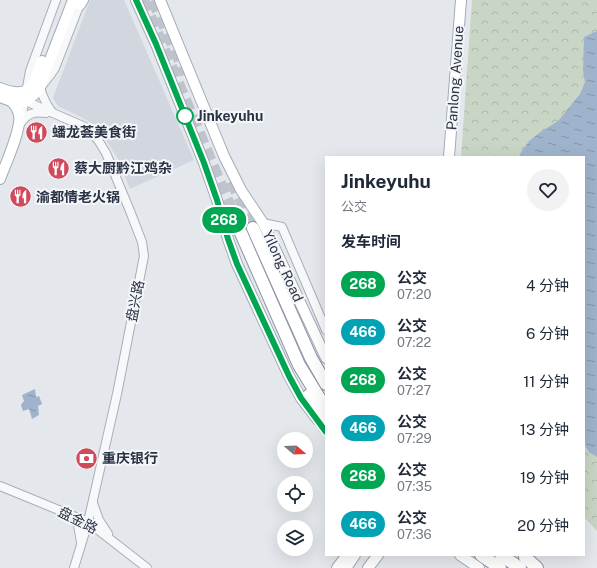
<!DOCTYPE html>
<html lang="zh">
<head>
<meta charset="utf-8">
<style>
	body { margin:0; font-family:"Public Sans","Noto Sans SC",sans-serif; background:#f2f2f3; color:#1f2937; height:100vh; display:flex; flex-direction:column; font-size:15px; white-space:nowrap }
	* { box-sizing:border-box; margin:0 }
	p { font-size:13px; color:#747a83 }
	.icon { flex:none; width:22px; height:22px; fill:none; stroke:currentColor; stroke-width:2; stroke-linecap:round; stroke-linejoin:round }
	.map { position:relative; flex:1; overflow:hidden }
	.sheet { position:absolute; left:325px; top:156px; width:260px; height:400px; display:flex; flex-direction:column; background:#fff; border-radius:0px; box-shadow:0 4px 16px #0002 }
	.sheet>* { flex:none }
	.badge { padding:0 8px; border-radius:13px; font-size:14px; line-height:26px }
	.needle { width:26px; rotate:109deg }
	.tools { position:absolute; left:277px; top:432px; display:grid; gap:8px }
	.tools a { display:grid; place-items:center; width:36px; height:36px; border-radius:50%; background:#fff; box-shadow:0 4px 16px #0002; font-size:20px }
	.map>.badge { position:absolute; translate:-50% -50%; box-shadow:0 0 0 2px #fff }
	h2 { padding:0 16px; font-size:15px; line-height:36px }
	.round { display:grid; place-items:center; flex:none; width:42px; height:42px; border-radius:21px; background:#f2f2f3 }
	.head { display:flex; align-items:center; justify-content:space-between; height:68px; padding:0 16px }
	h1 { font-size:19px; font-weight:700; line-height:30px }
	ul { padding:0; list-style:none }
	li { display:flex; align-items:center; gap:12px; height:48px; padding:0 16px }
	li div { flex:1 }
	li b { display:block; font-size:15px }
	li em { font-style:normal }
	li .badge { min-width:44px; font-weight:700; text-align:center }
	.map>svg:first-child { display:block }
	.built { fill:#d2d6de }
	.park { fill:url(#park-crowns) }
	.water { fill:url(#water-ripples) }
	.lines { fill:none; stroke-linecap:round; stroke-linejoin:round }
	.highway-tunnel { stroke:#bfc3cb; stroke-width:12; stroke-dasharray:12 6; stroke-linecap:butt }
	.minor-casing { stroke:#a9aeb7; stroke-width:10 }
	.major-casing { stroke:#a3abb8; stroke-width:12 }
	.highway-casing { stroke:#8b94a3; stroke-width:14 }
	.minor { stroke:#f7f8fa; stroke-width:8 }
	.major { stroke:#fff; stroke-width:10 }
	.highway { stroke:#fff; stroke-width:12 }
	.line-casing { stroke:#fff; stroke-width:9 }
	.line { stroke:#00a651; stroke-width:6 }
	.stop-dot { fill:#fff; stroke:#00a651; stroke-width:2 }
	.labels { text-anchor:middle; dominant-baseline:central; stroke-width:4; stroke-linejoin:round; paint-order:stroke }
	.street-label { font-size:14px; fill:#2b3445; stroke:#f4f6f9 }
	.stop-label { font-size:14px; font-weight:bold; fill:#2b3445; stroke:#f4f6f9; text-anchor:start }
	.poi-label { font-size:14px; font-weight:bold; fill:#2b3445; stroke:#f4f6f9; text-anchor:start }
</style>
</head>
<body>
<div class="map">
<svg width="597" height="568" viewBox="0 0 597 568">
	<defs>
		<pattern id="park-crowns" width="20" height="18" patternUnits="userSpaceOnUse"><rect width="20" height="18" fill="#c9d6c5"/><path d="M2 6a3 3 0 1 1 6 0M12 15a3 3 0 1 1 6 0" fill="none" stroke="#adb8ab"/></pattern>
		<pattern id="water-ripples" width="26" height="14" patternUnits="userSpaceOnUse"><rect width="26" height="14" fill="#9fb4cc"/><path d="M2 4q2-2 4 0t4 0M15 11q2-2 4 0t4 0" fill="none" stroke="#8293a7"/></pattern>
	</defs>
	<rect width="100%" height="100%" fill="#e4e7ec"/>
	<!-- built -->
	<path class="built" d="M90,0H124L194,160L130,189L118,159L101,132L91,123L81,117L58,106L53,98Z"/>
	<!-- park -->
	<path class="park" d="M472,0H597V531L584,517V157H461Z"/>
	<!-- water -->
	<g class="water">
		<path d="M597,31V457L589,452L584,444V157H519L520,154L529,141L539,133L558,121L580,94L585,82L583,70L584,37Z"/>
		<path d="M35,389L36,397L39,396L42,404L38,406L39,415L32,419L29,409L23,411L21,405L24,401L22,395Z"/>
	</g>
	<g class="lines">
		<!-- highway-tunnel -->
		<g class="highway-tunnel">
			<path d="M143,0L241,233"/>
			<path d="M153,0L186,74"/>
			<path d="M232,181L253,228"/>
		</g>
		<defs>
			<g id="minor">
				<path d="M21,99L85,127L98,140L106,153L130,211L142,242L144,256L117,394L88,522L74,568"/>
				<path d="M52,112C46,105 43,97 40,88L51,74L55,68L81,1"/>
				<path d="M21,120L30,71L56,0"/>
				<path d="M20,124C27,114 33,111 46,113"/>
				<path d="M263,223L282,227L326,330"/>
				<path d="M0,486L88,522L147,568"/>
				<path d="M93,503L99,520L108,534"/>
				<path d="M70,515L78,525L81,542"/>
			</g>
			<g id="major">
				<path d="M136,0L156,44L204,163L217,200L228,239L237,264L289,376L301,398L318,420"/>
				<path d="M160,0L224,156L241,190L263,223L326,358"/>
				<path d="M80,5L83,0"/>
				<path d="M0,88C30,100 33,86 42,61"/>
				<path d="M0,97L11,101L25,102L34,95L40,88L46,70L73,0"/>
				<path d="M449,157L461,0"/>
				<path d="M0,179C5,165 22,129 19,115C18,109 15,105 11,101"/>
				<path d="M460,555L479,568"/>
				<path d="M337,568L347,555"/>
				<path d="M346,568L355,555"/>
				<path d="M368,568L378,555"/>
			</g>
			<g id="highway">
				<path d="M253,228L311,358L326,384"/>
				<path d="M241,233L299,365L326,409"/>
				<path d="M309,395L326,428"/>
				<path d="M481,555L500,568"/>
				<path d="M501,555L520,568"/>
				<path d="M525,557L537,568"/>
			</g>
		</defs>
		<!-- minor casing -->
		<use href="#minor" class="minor-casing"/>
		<!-- major casing -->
		<use href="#major" class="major-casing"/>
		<!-- highway casing -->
		<use href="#highway" class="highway-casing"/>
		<!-- minor -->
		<use href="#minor" class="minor"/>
		<!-- major -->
		<use href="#major" class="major"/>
		<!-- highway -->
		<use href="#highway" class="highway"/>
	</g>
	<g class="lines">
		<defs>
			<path id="line" d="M136,0L156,44L204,163L217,200L228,239L237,264L289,376L301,398L326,432"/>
		</defs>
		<!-- line casing -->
		<use href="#line" class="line-casing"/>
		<!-- line -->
		<use href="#line" class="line"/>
	</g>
	<!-- icons -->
	<defs>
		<symbol id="restaurant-disc" viewBox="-11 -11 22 22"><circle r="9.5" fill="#d1495b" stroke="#f4f6f9"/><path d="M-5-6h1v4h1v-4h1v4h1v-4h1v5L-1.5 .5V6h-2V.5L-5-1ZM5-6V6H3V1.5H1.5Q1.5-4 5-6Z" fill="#fff"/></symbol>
		<symbol id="bank-disc" viewBox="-11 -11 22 22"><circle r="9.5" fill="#d1495b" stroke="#f4f6f9"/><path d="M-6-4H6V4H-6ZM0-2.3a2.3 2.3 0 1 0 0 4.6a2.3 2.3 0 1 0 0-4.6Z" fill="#fff"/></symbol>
	</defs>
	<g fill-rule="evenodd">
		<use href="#restaurant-disc" x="24" y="120" width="25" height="25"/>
		<use href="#restaurant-disc" x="46" y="156" width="25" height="25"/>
		<use href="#restaurant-disc" x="8" y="184" width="25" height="25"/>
		<use href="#bank-disc" x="74" y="446" width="25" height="25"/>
	</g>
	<!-- markers -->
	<circle class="stop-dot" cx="185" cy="116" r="8"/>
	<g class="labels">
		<!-- street labels -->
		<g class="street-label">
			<text transform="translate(455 78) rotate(-86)">Panlong Avenue</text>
			<text transform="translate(283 266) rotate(65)">Yilong Road</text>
			<text transform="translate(135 301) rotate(-79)">盘兴路</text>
			<text transform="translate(78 520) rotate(27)">盘金路</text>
		</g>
		<!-- stop labels -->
		<g class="stop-label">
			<text x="197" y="116">Jinkeyuhu</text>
		</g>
		<!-- poi labels -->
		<g class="poi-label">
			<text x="52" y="132">蟠龙荟美食街</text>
			<text x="74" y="168">蔡大厨黔江鸡杂</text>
			<text x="36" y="197">渝都情老火锅</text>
			<text x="102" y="458">重庆银行</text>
		</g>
	</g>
</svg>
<div class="tools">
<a><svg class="needle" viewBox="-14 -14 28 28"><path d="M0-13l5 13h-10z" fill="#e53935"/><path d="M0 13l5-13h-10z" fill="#747a83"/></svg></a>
<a><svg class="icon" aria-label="locate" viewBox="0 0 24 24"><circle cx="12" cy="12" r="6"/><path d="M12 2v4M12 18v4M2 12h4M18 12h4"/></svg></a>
<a><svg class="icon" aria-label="layers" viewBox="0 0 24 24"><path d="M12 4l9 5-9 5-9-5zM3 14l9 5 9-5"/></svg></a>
</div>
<b class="badge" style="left:224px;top:220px;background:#00a651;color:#fff">268</b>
<section class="sheet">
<div class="head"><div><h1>Jinkeyuhu</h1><p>公交</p></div><a class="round"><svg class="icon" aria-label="heart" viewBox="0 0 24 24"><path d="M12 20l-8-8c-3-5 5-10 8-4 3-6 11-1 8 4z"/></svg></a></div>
<h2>发车时间</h2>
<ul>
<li><span class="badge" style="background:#00a651;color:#fff">268</span><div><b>公交</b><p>07:20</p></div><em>4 分钟</em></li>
<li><span class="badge" style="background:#00a3b4;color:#fff">466</span><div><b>公交</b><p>07:22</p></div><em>6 分钟</em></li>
<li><span class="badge" style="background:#00a651;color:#fff">268</span><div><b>公交</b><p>07:27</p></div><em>11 分钟</em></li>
<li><span class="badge" style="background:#00a3b4;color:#fff">466</span><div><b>公交</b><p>07:29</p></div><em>13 分钟</em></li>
<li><span class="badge" style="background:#00a651;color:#fff">268</span><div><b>公交</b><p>07:35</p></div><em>19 分钟</em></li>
<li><span class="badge" style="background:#00a3b4;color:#fff">466</span><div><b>公交</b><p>07:36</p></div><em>20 分钟</em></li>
</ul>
</section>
</div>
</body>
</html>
